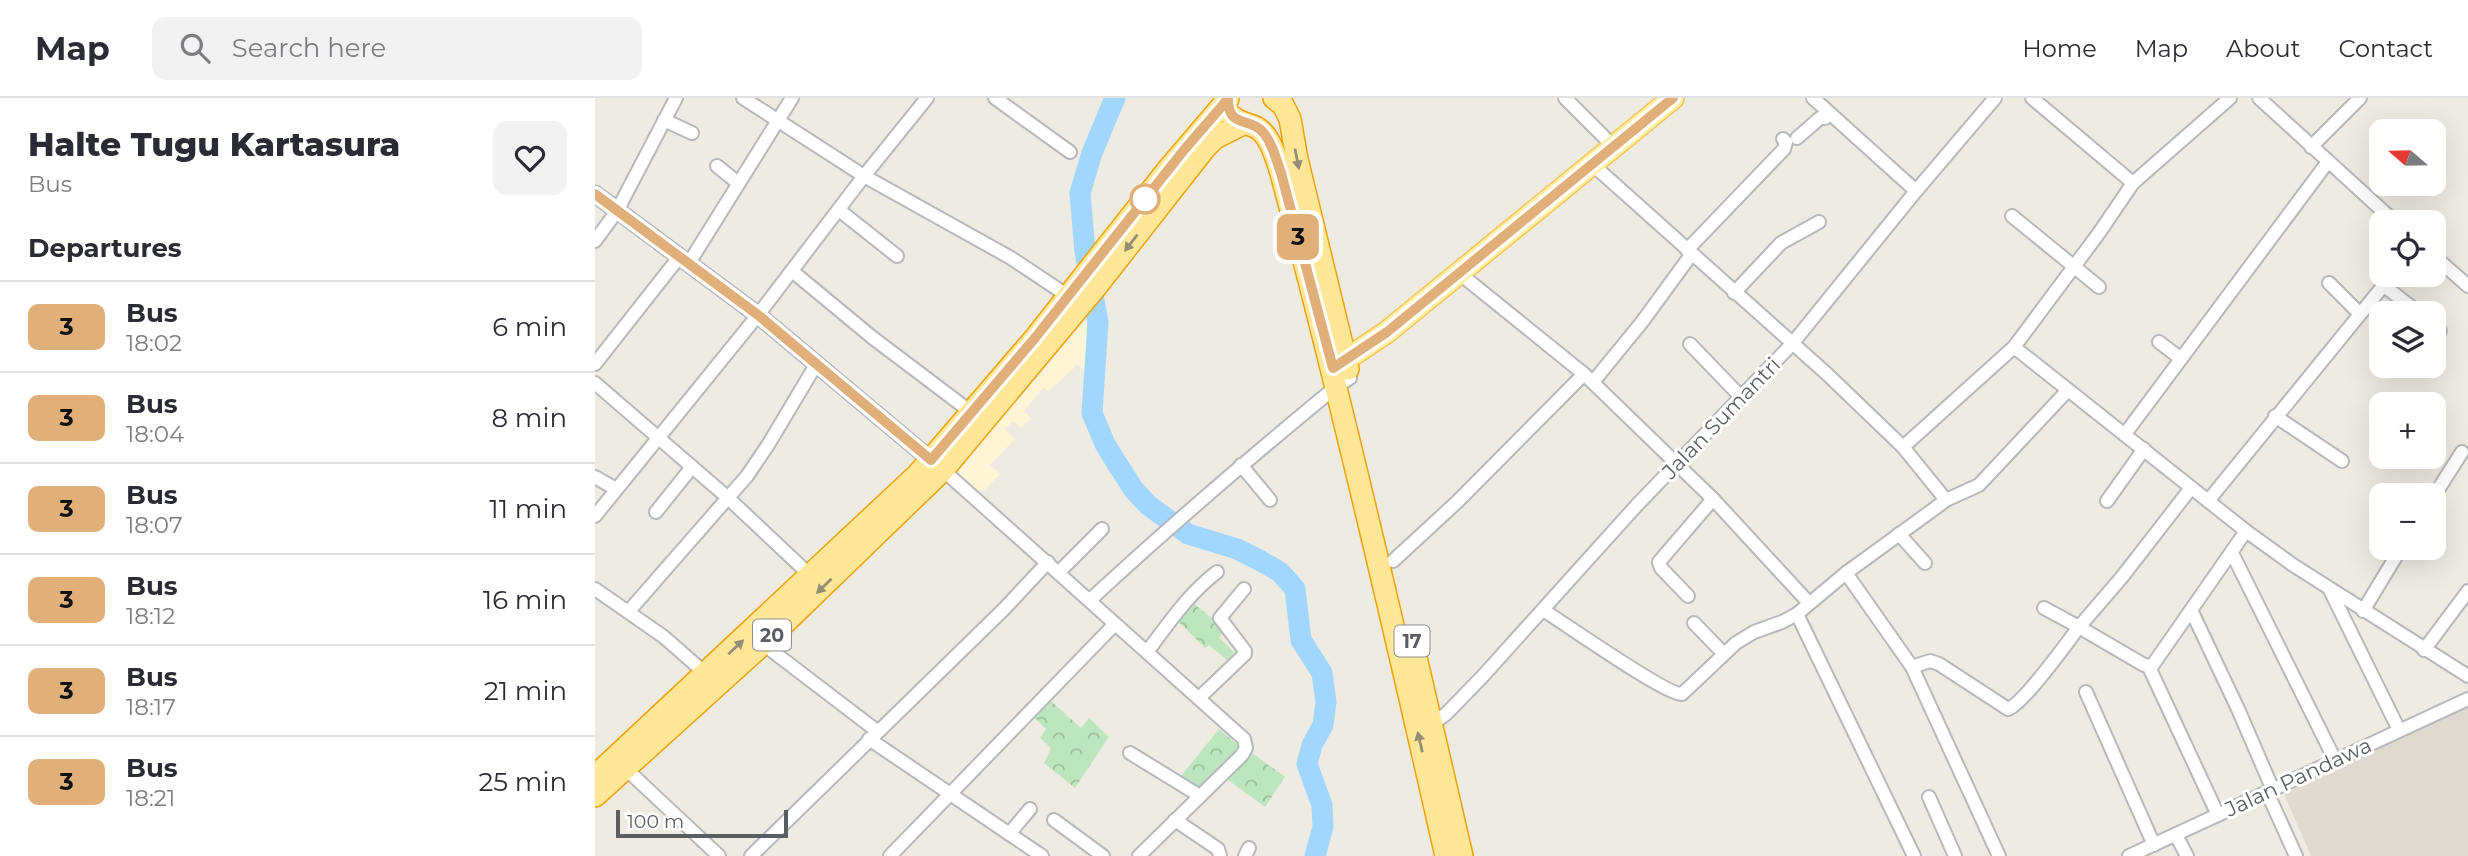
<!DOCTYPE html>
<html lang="en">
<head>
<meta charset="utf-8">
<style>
	body { margin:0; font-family:Montserrat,sans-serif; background:#f2f2f3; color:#2b2b33; height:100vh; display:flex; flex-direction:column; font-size:26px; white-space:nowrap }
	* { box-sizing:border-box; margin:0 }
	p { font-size:23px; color:#7c7c81 }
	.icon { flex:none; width:38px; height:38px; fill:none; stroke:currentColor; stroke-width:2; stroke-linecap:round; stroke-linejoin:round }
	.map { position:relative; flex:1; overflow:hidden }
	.side { display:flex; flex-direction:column; background:#fff; width:595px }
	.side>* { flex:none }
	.badge { padding:0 14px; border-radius:10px; font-size:24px; line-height:46px }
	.needle { width:46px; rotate:290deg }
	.buttons { position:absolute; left:1774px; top:21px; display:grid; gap:14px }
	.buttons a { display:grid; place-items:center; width:77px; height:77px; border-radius:14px; background:#fff; box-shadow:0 7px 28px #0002; font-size:35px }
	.scale { position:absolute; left:21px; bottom:18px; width:172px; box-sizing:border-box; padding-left:7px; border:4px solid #5a5e63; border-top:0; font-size:19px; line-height:24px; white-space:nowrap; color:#5a5e63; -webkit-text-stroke:5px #fff; paint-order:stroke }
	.map>.badge { position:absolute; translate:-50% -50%; box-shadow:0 0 0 4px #fff }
	h2 { padding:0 28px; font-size:26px; line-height:63px }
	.round { display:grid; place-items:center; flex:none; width:74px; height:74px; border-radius:14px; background:#f2f2f3 }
	.head { display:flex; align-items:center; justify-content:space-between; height:119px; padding:0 28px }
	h1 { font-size:33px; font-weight:800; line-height:52px }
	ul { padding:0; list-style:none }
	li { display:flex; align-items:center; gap:21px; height:91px; padding:0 28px; border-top:2px solid #e1e1e2 }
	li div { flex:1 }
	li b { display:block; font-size:26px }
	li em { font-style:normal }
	li .badge { min-width:77px; font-weight:700; text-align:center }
	header { display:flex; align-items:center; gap:42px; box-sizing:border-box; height:98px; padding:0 35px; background:#fff; border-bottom:2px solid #e1e1e2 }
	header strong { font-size:33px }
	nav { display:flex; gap:38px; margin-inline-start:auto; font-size:24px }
	.search { width:490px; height:63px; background:#f2f2f3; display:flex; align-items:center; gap:18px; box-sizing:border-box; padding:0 24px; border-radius:14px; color:#7c7c81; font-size:26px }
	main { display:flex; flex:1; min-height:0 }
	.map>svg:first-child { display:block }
	.commercial { fill:#fef5d6 }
	.education { fill:#dedad0 }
	.forest { fill:url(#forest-crowns) }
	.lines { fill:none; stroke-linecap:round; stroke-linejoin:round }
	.river { stroke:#a1d7ff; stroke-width:21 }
	.minor-casing { stroke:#b5b8bd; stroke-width:16 }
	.tertiary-casing { stroke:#b5b8bd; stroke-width:19 }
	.primary-casing { stroke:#f4c555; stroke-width:24 }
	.trunk-casing { stroke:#f0a200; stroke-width:24 }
	.minor { stroke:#fff; stroke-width:12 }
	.tertiary { stroke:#fff; stroke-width:16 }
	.primary { stroke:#ffefa6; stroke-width:21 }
	.trunk { stroke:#ffe797; stroke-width:21 }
	.oneway { fill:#948e75 }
	.line-casing { stroke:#fff; stroke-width:16 }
	.line { stroke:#e1af79; stroke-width:10 }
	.stop-dot { fill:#fff; stroke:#e1af79; stroke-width:3.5 }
	.labels { text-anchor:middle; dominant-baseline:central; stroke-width:6; stroke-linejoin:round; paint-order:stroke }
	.shield { fill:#fff; stroke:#8c8e92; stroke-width:2 }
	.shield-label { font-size:19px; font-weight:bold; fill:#5a5e63 }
	.street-label { font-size:21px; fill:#5a5e63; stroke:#fff }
</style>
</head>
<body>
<header>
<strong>Map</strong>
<div class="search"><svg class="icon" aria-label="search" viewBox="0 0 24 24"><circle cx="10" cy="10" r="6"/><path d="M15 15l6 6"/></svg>Search here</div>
<nav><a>Home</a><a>Map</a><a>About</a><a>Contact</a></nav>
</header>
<main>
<section class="side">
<div class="head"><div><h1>Halte Tugu Kartasura</h1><p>Bus</p></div><a class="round"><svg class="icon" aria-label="heart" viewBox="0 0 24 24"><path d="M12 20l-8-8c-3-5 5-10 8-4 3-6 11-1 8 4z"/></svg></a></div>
<h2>Departures</h2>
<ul>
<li><span class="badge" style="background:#e1af79;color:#111">3</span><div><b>Bus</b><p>18:02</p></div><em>6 min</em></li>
<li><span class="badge" style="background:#e1af79;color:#111">3</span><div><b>Bus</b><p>18:04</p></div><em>8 min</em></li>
<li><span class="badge" style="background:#e1af79;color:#111">3</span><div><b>Bus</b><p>18:07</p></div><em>11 min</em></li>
<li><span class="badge" style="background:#e1af79;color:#111">3</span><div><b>Bus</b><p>18:12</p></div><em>16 min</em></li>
<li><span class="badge" style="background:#e1af79;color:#111">3</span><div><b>Bus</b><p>18:17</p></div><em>21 min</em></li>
<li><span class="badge" style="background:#e1af79;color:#111">3</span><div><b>Bus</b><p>18:21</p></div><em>25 min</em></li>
</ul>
</section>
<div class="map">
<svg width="1873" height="758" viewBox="0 0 1873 758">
	<defs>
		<pattern id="forest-crowns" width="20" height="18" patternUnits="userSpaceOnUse" patternTransform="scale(1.75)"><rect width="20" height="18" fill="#bee6be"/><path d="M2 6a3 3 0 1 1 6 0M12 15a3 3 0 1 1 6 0" fill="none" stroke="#9dbe9e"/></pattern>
	</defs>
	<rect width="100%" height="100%" fill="#eeebe2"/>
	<!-- commercial -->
	<path class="commercial" d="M490,223L498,243L493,273L482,267L453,294L449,289L429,313L436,320L426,330L418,323L410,331L420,341L395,367L405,376L386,395L362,375Z"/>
	<!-- education -->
	<path class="education" d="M1873,607V758H1716L1689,696Z"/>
	<!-- forest -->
	<g class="forest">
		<path d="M598,505L630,531L624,539L639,554L633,563L614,547L610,550L581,521Z"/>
		<path d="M455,602L486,630L494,620L514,639L480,690L449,665L456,650L445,640L451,631L440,620Z"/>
		<path d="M624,631L645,649L604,692L586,678Z"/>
		<path d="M657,655L690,679L670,709L633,682Z"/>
	</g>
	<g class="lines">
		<!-- river -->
		<path class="river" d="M520,0L497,55L485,95L490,154L503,224L497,315L510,346L521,364L539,392L553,407L593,436L642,451L666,463L685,474L700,491L706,542L727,575L731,604L728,627L717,647L712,666L727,707L728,729L720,758"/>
		<defs>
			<g id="minor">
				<path d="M148,0L269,78L416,160L473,198"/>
				<path d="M400,0L475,54"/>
				<path d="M970,0L1018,48"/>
				<path d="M1218,0L1321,93"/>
				<path d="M1664,0L1800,124"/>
				<path d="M69,22L97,35"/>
				<path d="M1202,40L1225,20H1230L1235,16"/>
				<path d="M1716,49L1765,0"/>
				<path d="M997,66L1232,276L1308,349L1419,249L1504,135L1538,85L1437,0"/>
				<path d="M122,68L143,85"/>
				<path d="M1538,85L1635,0"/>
				<path d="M244,112L302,158"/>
				<path d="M1417,118L1504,189"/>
				<path d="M0,143L22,113L81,0"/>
				<path d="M1092,152L1189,51L1191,44L1188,41"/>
				<path d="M1839,158L1873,188"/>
				<path d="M94,165L197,0"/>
				<path d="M197,173L278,240L376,314"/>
				<path d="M864,175L989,276L1118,401L1214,505"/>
				<path d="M1734,185L1764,215"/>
				<path d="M1788,187L1824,215"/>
				<path d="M1139,195L1186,145L1224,124"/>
				<path d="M1839,228L1845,233"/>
				<path d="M1564,244L1585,260"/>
				<path d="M1095,246L1146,299"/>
				<path d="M1419,249L1651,433L1698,467L1873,578"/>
				<path d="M0,266L85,158"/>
				<path d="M998,284L1047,224L1096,157"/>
				<path d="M0,285L132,399L216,478"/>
				<path d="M1680,318L1747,363"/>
				<path d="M1530,336L1732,65"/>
				<path d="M1308,349L1351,402"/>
				<path d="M646,367L675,402"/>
				<path d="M348,372L649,641L651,650L647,657L544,758"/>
				<path d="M0,379L21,391"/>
				<path d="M1839,398L1867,354"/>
				<path d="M1512,403L1549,351"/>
				<path d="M1613,403L1797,177"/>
				<path d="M61,414L97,369"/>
				<path d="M0,418L163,217L269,78L332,0"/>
				<path d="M1304,436L1330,465"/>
				<path d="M1637,455L1740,662"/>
				<path d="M798,463L863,403L989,276"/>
				<path d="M464,474L507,431"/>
				<path d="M1251,475L1317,569L1404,758"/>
				<path d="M0,491L69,539L111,576"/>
				<path d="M1735,492L1804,632"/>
				<path d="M1093,498L1066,470L1064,464L1118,401"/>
				<path d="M495,502C575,428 658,357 742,288L755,280"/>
				<path d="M1449,510L1484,529L1527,479L1596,390"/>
				<path d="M948,512C969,525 1071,597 1087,596L1141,545L1159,534L1187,524L1202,516L1251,475L1339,411L1351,402L1384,387L1473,292"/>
				<path d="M34,513L152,378L173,347L222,265"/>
				<path d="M1768,513L1806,450"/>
				<path d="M1597,514L1643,611L1678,692"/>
				<path d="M1202,516L1319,758"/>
				<path d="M1099,525L1128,555"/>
				<path d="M168,546L282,633"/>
				<path d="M1829,552L1873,493"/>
				<path d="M552,554C573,526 594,495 622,474"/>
				<path d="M1317,569L1335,563L1344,566L1413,611C1428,606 1472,545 1484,529L1549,567L1557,568L1651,433"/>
				<path d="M1554,569L1623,717"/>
				<path d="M1491,594L1559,747"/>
				<path d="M604,600L650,556V553L625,520L649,491"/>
				<path d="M837,626L851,616L887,579L1042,407L1197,246L1321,93L1400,0"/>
				<path d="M274,641L447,758"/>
				<path d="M535,655L605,698"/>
				<path d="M30,670L124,758"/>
				<path d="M1672,694L1701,758"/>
				<path d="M1334,699L1360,758"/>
				<path d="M459,722L508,758"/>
				<path d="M580,722L623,751L625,758"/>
				<path d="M414,736L435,711"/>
				<path d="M1581,737L1592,758"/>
				<path d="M156,758L409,511L453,464"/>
				<path d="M295,758L520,526"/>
				<path d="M650,758L654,750"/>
				<path d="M1534,758L1873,601"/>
			</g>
			<path id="tertiary" d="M0,96L163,217L343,368"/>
			<path id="primary" d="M738,270L792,234L1078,0"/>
			<g id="trunk">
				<path d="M679,0L688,7L695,21L702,61L753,271"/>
				<path d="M638,19C645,25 650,25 658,28C675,34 681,60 686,75C746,301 799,529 851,758"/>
				<path d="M820,555L867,758"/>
				<path d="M0,678L322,377L440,240L574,70L633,1"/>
				<path d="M0,698L168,546L348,372L501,189L610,50L620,40L648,26"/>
			</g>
		</defs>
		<!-- minor casing -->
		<use href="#minor" class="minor-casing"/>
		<!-- tertiary casing -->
		<use href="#tertiary" class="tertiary-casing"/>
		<!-- primary casing -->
		<use href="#primary" class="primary-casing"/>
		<!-- trunk casing -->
		<use href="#trunk" class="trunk-casing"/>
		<!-- minor -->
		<use href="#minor" class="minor"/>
		<!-- tertiary -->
		<use href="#tertiary" class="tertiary"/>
		<!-- primary -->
		<use href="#primary" class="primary"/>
		<!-- trunk -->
		<use href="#trunk" class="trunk"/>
	</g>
	<!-- one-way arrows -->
	<defs><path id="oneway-solid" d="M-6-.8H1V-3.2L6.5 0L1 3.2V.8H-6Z" transform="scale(1.75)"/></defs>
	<g class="oneway">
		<use href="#oneway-solid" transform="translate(702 61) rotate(79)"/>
		<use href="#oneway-solid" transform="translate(536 145) rotate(128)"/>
		<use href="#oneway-solid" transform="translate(229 488) rotate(136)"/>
		<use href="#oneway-solid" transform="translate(141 549) rotate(-43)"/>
		<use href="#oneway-solid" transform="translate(825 644) rotate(-103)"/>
	</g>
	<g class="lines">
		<defs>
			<path id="line" d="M0,96L163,217L336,362L440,240L589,52L633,1C633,30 653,19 667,33C677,44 681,61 686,75L738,270L792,234L1078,0"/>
		</defs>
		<!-- line casing -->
		<use href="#line" class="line-casing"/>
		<!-- line -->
		<use href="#line" class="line"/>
	</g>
	<!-- markers -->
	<circle class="stop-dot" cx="550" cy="101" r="14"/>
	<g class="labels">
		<!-- shield labels -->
		<g class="shield">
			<rect x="158" y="521.5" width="38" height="31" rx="5"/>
			<rect x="799.5" y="527.5" width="35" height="31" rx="5"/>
		</g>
		<g class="shield-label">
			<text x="177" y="537">20</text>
			<text x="817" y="543">17</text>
		</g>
		<!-- street labels -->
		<g class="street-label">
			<text transform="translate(1126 320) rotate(-46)">Jalan Sumantri</text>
			<text transform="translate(1703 679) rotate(-25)">Jalan Pandawa</text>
		</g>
	</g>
</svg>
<div class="buttons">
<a><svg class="needle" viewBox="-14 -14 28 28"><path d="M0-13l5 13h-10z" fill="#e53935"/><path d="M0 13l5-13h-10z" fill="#7c7c81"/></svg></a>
<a><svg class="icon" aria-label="locate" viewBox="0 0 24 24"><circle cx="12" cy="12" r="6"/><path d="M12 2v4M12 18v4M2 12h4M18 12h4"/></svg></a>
<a><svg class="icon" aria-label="layers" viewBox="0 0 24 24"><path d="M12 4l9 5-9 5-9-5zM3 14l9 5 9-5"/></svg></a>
<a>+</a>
<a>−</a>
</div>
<div class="scale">100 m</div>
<b class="badge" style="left:703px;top:139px;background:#e1af79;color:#111">3</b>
</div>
</main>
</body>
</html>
